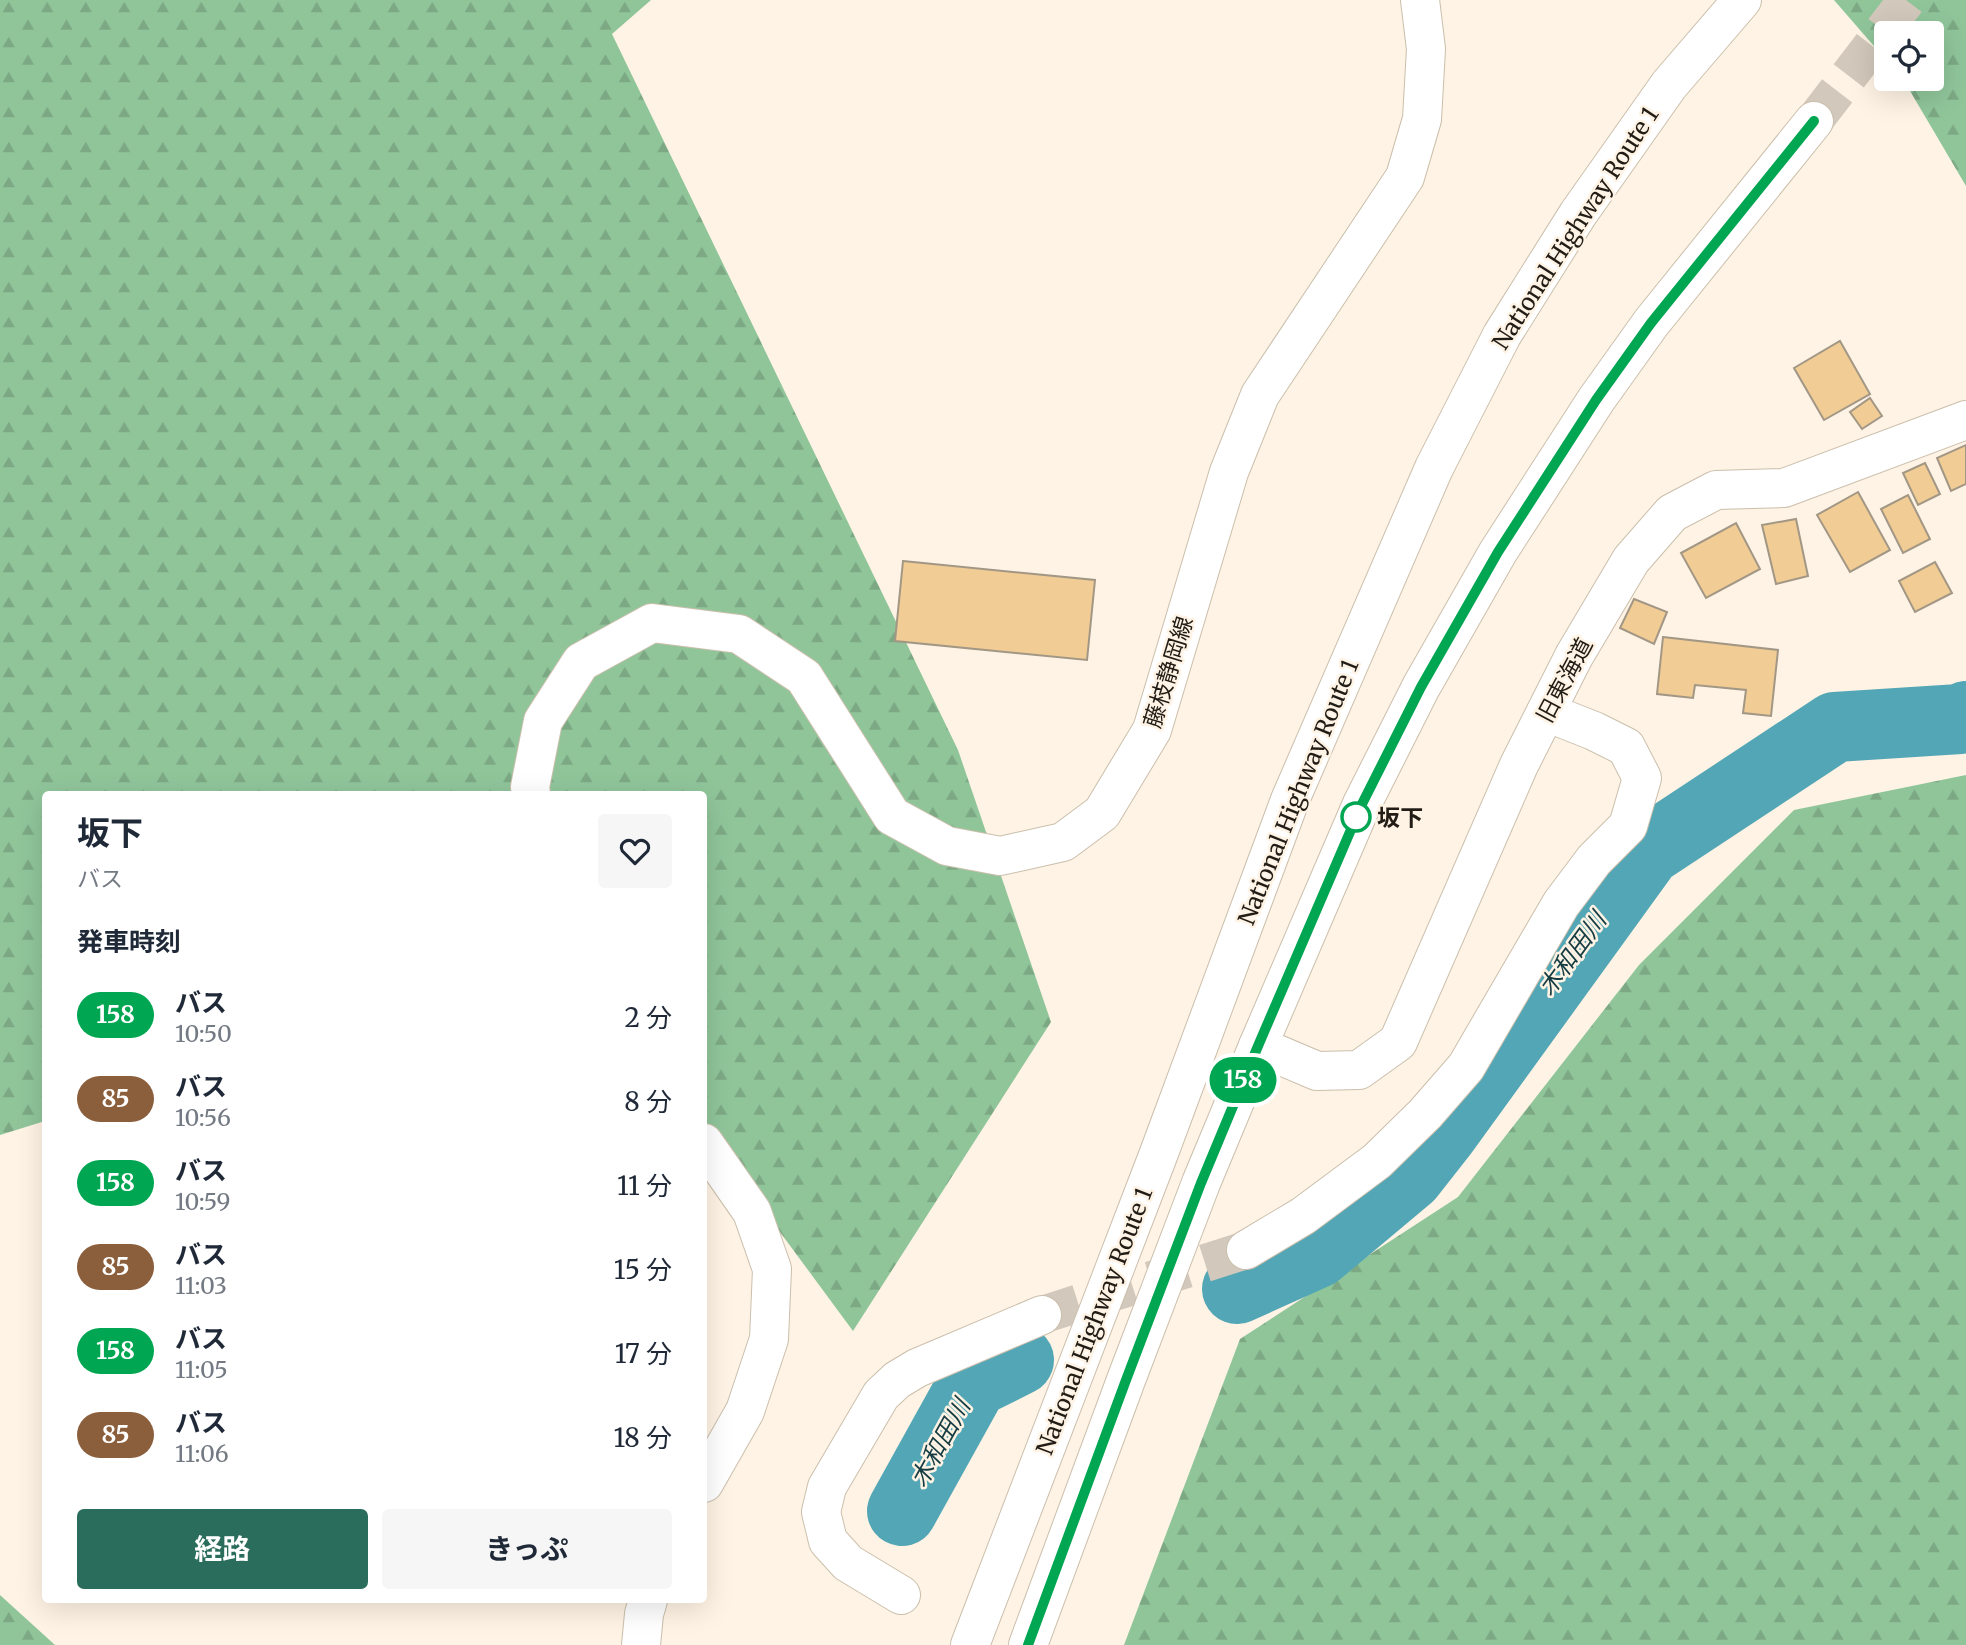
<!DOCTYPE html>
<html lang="ja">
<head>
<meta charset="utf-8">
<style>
	body { margin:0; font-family:Merriweather,"Noto Sans JP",serif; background:#f6f6f7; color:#1f2937; height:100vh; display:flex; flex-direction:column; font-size:26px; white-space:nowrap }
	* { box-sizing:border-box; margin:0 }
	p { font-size:23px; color:#747a83 }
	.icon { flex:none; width:38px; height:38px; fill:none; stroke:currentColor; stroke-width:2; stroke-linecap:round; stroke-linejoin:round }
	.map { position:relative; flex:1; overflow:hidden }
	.details { position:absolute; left:42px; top:791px; width:665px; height:812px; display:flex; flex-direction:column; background:#fff; border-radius:7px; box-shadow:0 7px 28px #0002 }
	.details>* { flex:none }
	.badge { padding:0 14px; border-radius:23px; font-size:24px; line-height:46px }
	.fabs { position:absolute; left:1874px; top:21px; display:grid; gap:14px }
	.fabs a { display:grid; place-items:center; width:70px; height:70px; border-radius:7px; background:#fff; box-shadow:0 7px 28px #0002; font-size:35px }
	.map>.badge { position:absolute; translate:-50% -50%; box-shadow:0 0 0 4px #fff }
	h2 { padding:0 35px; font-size:26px; line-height:63px }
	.round { display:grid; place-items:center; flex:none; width:74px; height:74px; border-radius:7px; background:#f6f6f7 }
	.summary { display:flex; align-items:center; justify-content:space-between; height:119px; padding:0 35px }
	h1 { font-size:33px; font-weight:700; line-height:52px }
	.primary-button { display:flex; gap:14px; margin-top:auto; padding:14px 35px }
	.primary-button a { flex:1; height:80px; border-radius:7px; background:#2b6d5c; color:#fff; font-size:28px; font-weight:700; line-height:80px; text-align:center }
	.primary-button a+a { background:#f6f6f7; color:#1f2937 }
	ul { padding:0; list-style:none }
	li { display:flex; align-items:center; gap:21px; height:84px; padding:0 35px }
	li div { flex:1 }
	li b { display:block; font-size:26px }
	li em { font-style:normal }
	li .badge { min-width:77px; font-weight:700; text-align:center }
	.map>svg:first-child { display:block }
	.forest { fill:url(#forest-firs) }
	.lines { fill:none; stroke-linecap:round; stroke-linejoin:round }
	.river { stroke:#53a6b5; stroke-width:70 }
	.building { fill:#f1cc94; stroke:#a29785; stroke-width:2 }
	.street-tunnel { stroke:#d2c8bb; stroke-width:38; stroke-dasharray:38 19; stroke-linecap:butt }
	.highway-tunnel { stroke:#d2c8bb; stroke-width:38; stroke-dasharray:38 19; stroke-linecap:butt }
	.street-casing { stroke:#cbbfac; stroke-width:40 }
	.secondary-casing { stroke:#cbbfac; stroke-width:40 }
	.highway-casing { stroke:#cbbfac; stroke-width:40 }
	.street { stroke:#fff; stroke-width:38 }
	.secondary { stroke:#fff; stroke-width:38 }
	.highway { stroke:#fff; stroke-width:38 }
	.line-casing { stroke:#fff; stroke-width:16 }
	.line { stroke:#00a651; stroke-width:10 }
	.stop-dot { fill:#fff; stroke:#00a651; stroke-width:3.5 }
	.labels { text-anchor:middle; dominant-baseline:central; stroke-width:5; stroke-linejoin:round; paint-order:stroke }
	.street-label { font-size:23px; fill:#211c15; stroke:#fef3e4 }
	.stop-label { font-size:23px; font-weight:bold; fill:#211c15; stroke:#fef3e4; text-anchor:start }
	.water-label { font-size:24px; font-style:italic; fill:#143c42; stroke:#fef3e4 }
</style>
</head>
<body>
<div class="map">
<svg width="1966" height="1645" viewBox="0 0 1966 1645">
	<defs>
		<pattern id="forest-firs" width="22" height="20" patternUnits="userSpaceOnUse" patternTransform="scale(1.75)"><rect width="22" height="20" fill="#90c59a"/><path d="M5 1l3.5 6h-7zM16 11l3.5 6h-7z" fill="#7ca984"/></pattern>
	</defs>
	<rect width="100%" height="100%" fill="#fef3e4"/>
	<!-- forest -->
	<g class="forest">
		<path d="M0,0H651L612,34L958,750L1051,1022L853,1331L704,1129V794H46L45,1121L0,1135Z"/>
		<path d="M1834,0H1966V186L1903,79H1932V33H1886V60Z"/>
		<path d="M1966,775V1645H1124L1240,1339L1458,1197L1639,965L1794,810Z"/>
		<path d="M0,1595L55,1645H0Z"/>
	</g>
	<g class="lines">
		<!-- river -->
		<g class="river">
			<path d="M1237,1289L1317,1253L1409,1176L1442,1134L1647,851L1835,727L1960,719L1966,716"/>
			<path d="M902,1511L973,1383L1019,1360"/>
		</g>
	</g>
	<!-- building -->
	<g class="building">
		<path d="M1840,341L1870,394L1824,420L1794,368Z"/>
		<path d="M1870,398L1882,416L1862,429L1850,412Z"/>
		<path d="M1966,445V484L1951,491L1937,458Z"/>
		<path d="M1925,463L1940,494L1918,505L1903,473Z"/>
		<path d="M1858,492L1890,550L1850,572L1817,515Z"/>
		<path d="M1908,495L1930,539L1903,553L1881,509Z"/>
		<path d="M1796,519L1808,576L1776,584L1762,525Z"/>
		<path d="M1736,523L1760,569L1706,598L1681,553Z"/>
		<path d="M903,561L1095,580L1087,660L895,641Z"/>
		<path d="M1935,562L1952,593L1915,612L1899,581Z"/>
		<path d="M1634,599L1667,612L1654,644L1620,628Z"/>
		<path d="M1663,637L1778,650L1771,716L1743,713L1746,690L1695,685L1693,698L1657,694Z"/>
	</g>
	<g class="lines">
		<!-- street-tunnel -->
		<path class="street-tunnel" d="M1042,1315L1246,1250"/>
		<!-- highway-tunnel -->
		<path class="highway-tunnel" d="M1814,121L1907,0"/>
		<defs>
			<g id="street">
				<path d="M1258,1046L1317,1071L1359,1070L1398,1042L1519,765L1574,656L1631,560L1672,513L1716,490L1784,488L1966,420"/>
				<path d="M1246,1250L1303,1216L1377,1161L1425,1114L1466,1067L1561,904L1594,860L1628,826L1642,778L1626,747L1594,731L1546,712"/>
				<path d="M901,1595L848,1563L828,1541L821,1512L827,1487L881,1395L897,1380L917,1368L1042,1315"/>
			</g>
			<g id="secondary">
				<path d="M531,794L530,787L543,721L581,662L652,623L739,634L804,677L892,816L947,846L1000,856L1063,842L1102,813L1152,730L1229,472L1260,395L1405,177L1422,119L1426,49L1420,0"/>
				<path d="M704,1143L752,1212L772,1269L769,1339L745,1411L704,1483"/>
				<path d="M641,1645L644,1614L648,1600"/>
			</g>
			<g id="highway">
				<path d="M970,1645L1159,1153L1290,800L1434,468L1502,335L1578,214L1669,85L1742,0"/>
				<path d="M1028,1645L1126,1380L1201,1183L1258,1046L1362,804L1421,687L1498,552L1596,400L1651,323L1814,121"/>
			</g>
		</defs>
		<!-- street casing -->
		<use href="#street" class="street-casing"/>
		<!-- secondary casing -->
		<use href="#secondary" class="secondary-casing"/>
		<!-- highway casing -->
		<use href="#highway" class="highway-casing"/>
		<!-- street -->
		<use href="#street" class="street"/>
		<!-- secondary -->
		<use href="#secondary" class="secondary"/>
		<!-- highway -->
		<use href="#highway" class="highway"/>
	</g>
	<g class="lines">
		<defs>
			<path id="line" d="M1028,1645L1126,1380L1201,1183L1258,1046L1362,804L1421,687L1498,552L1596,400L1651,323L1814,121"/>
		</defs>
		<!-- line casing -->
		<use href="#line" class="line-casing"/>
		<!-- line -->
		<use href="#line" class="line"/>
	</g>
	<!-- markers -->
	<circle class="stop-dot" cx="1356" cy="817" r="14"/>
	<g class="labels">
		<!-- street labels -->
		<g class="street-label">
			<text transform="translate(1575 228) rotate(-57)">National Highway Route 1</text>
			<text transform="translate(1168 672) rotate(-73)">藤枝静岡線</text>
			<text transform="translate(1564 680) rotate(-62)">旧東海道</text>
			<text transform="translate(1298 792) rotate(-68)">National Highway Route 1</text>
			<text transform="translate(1094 1321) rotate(-69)">National Highway Route 1</text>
		</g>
		<!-- stop labels -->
		<g class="stop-label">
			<text x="1377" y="817">坂下</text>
		</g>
		<!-- water labels -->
		<g class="water-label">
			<text transform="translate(1572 954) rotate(-54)">木和田川</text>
			<text transform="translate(940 1443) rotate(-61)">木和田川</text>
		</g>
	</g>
</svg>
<div class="fabs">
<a><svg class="icon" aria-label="locate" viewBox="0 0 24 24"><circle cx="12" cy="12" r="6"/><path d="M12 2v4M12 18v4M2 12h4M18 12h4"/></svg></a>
</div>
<b class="badge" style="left:1243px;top:1080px;background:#00a651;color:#fff">158</b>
<section class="details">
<div class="summary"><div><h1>坂下</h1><p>バス</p></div><a class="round"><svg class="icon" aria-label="heart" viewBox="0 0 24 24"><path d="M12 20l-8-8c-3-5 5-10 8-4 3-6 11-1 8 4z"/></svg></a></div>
<h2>発車時刻</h2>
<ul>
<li><span class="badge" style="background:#00a651;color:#fff">158</span><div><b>バス</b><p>10:50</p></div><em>2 分</em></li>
<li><span class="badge" style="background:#8b5e3c;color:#fff">85</span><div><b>バス</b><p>10:56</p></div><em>8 分</em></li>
<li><span class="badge" style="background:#00a651;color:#fff">158</span><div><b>バス</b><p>10:59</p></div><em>11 分</em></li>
<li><span class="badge" style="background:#8b5e3c;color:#fff">85</span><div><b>バス</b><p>11:03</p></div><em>15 分</em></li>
<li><span class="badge" style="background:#00a651;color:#fff">158</span><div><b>バス</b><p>11:05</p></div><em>17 分</em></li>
<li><span class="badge" style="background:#8b5e3c;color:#fff">85</span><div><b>バス</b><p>11:06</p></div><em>18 分</em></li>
</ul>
<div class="primary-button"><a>経路</a><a>きっぷ</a></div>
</section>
</div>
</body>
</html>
